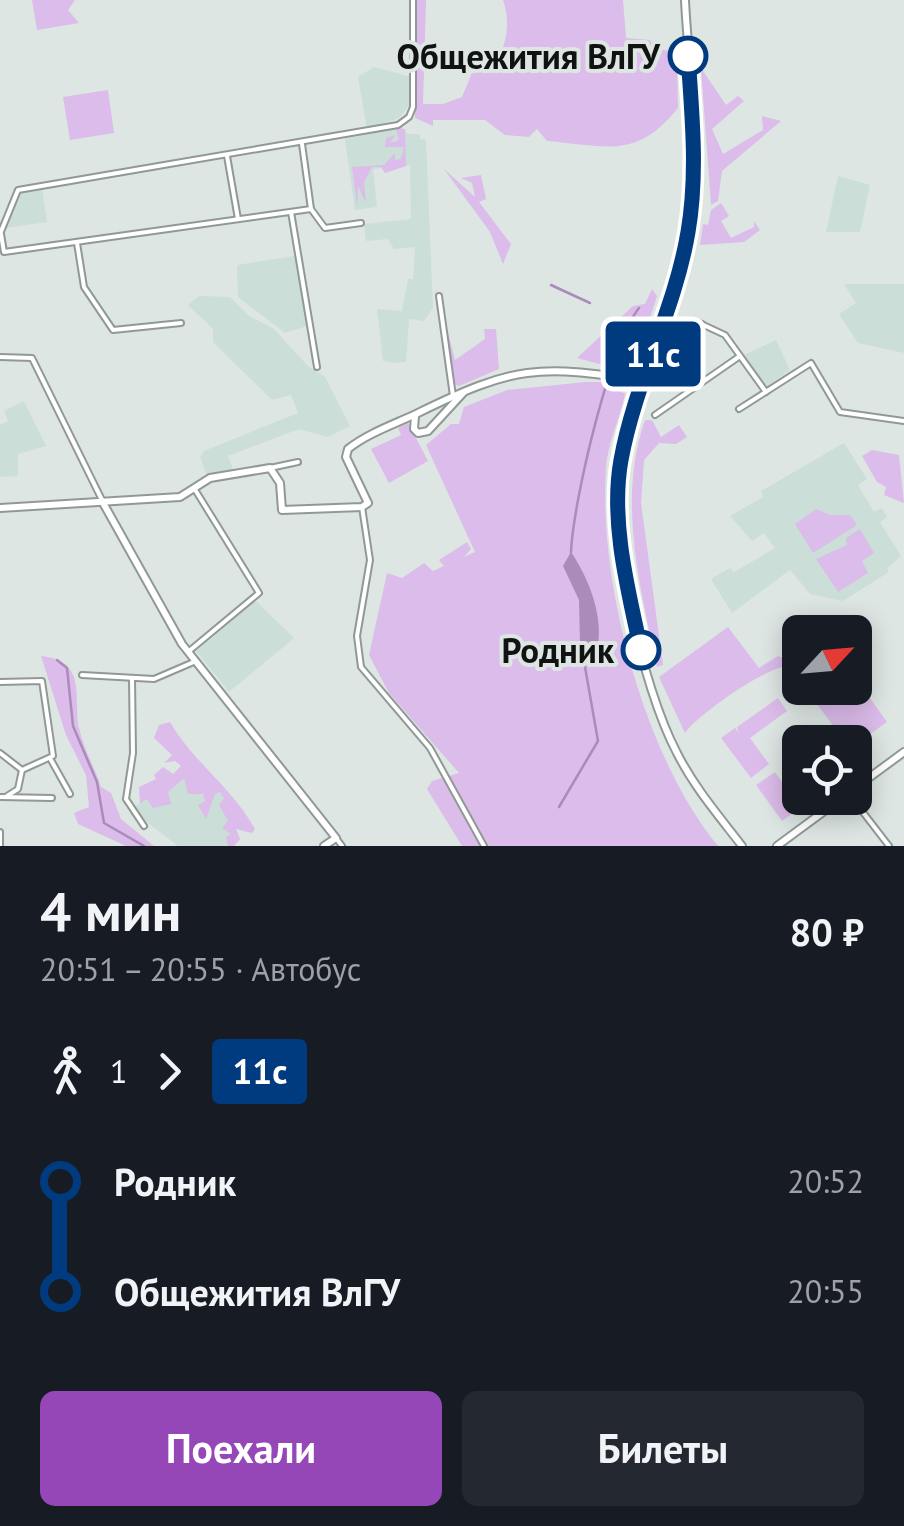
<!DOCTYPE html>
<html lang="ru">
<head>
<meta charset="utf-8">
<style>
	body { margin:0; font-family:"PT Sans",sans-serif; background:#242831; color:#f1f3f6; height:100vh; display:flex; flex-direction:column; font-size:38px; white-space:nowrap }
	* { box-sizing:border-box; margin:0 }
	p { font-size:32px; color:#9ea1a6 }
	.icon { flex:none; width:55px; height:55px; fill:none; stroke:currentColor; stroke-width:2; stroke-linecap:round; stroke-linejoin:round }
	.map { position:relative; height:846px; overflow:hidden }
	.panel { display:flex; flex-direction:column; background:#171b24; flex:1 }
	.panel>* { flex:none }
	.badge { padding:0 20px; border-radius:8px; font-size:35px; line-height:65px }
	.needle { width:65px; rotate:64deg }
	.fabs { position:absolute; left:782px; top:615px; display:grid; gap:20px }
	.fabs a { display:grid; place-items:center; width:90px; height:90px; border-radius:15px; background:#171b24; box-shadow:0 5px 25px #0003; font-size:50px }
	.map>.badge { position:absolute; translate:-50% -50%; box-shadow:0 0 0 5px #fff }
	.legs { display:flex; align-items:center; gap:15px; height:110px; padding:0 40px; font-size:32px }
	.legs p { margin-inline-start:auto }
	.overview { display:flex; align-items:center; justify-content:space-between; height:170px; padding:0 40px }
	h1 { font-size:55px; font-weight:700; line-height:75px }
	.button { display:flex; gap:20px; margin-top:auto; padding:20px 40px }
	.button a { flex:1; height:115px; border-radius:15px; background:#9647b7; color:#fff; font-size:40px; font-weight:700; line-height:115px; text-align:center }
	.button a+a { background:#242831; color:#f1f3f6 }
	ul { padding:0 40px; list-style:none }
	li { display:flex; align-items:center; gap:35px; height:110px; font-size:38px }
	li i { display:grid; place-items:center; width:15px; height:100%; margin:0 12px; background:currentColor }
	li i::after { content:''; width:25px; height:25px; margin:-12px; border:8px solid; border-radius:50%; background:#171b24 }
	li p { margin-inline-start:auto }
	li:first-child i { background:linear-gradient(#0000 50%,currentColor 0) }
	li:last-child i { background:linear-gradient(currentColor 50%,#0000 0) }
	.map>svg:first-child { display:block }
	.built { fill:#ccded8 }
	.green { fill:#dcbcea }
	.water { fill:#aa8bb9 }
	.lines { fill:none; stroke-linecap:round; stroke-linejoin:round }
	.stream { stroke:#aa8bb9; stroke-width:2.5 }
	.minor-casing { stroke:#919996; stroke-width:8 }
	.tertiary-casing { stroke:#919996; stroke-width:10 }
	.secondary-casing { stroke:#919996; stroke-width:10 }
	.minor { stroke:#fff; stroke-width:4 }
	.tertiary { stroke:#fff; stroke-width:6 }
	.secondary { stroke:#fff; stroke-width:6 }
	.line-1-casing { stroke:#fff; stroke-width:22 }
	.line-1 { stroke:#003b80; stroke-width:15 }
	.stop-1-dot { fill:#fff; stroke:#003b80; stroke-width:5 }
	.labels { text-anchor:middle; dominant-baseline:central; stroke-width:8; stroke-linejoin:round; paint-order:stroke }
	.stop-label { font-size:35px; font-weight:bold; fill:#101312; stroke:#dde6e3; text-anchor:end }
</style>
</head>
<body>
<div class="map">
<svg width="904" height="846" viewBox="0 0 904 846">
	<rect width="100%" height="100%" fill="#dde6e3"/>
	<!-- built -->
	<g class="built">
		<path d="M374,67L411,77L410,104L399,118L367,129L358,77Z"/>
		<path d="M402,127L407,134H420V139L426,140L433,308L424,321L409,319L406,362L394,363L383,361L377,309L402,311L408,279H413L415,247L394,249L388,239L366,241L364,224L411,219L410,165L373,169L377,207L355,210L345,139Z"/>
		<path d="M838,176L870,185L860,232H826Z"/>
		<path d="M42,189L47,222L6,228L19,193Z"/>
		<path d="M295,256L307,326L285,333L238,297L237,265Z"/>
		<path d="M844,284H904V353L858,343L839,314L856,303Z"/>
		<path d="M199,296L230,297L249,316L274,329L308,366L325,377L350,426L328,437L299,429L228,456L234,472L208,478L200,457L204,451L298,413L291,395L272,400L213,342V329L188,305Z"/>
		<path d="M776,340L790,370L767,386L742,356Z"/>
		<path d="M24,401L46,446L18,454V476L0,477V425L8,421L4,411Z"/>
		<path d="M844,443L867,479L858,485L874,512L882,508L887,517L880,522L901,556L887,568L889,572L843,601L810,594L790,570L732,613L711,579L730,568L734,572L775,548L764,533L752,541L730,516L763,497L761,491Z"/>
		<path d="M256,601L294,638L229,692L196,651Z"/>
		<path d="M195,756L247,821L235,831L241,839L232,846H178L138,815L135,807Z"/>
	</g>
	<!-- green -->
	<g class="green">
		<path d="M32,0H75L68,10L79,23L37,30Z"/>
		<path d="M416,0H426L423,104H443L462,97L476,63L496,60C508,43 510,20 503,0H623L626,38L650,40L654,49L671,51L672,66L677,63L678,108C636,160 608,146 547,141L537,129L529,137L505,135L485,120H433V126L415,118Z"/>
		<path d="M701,68L726,105L738,96L744,101L712,129L723,154L763,130L762,116L781,121L722,171L718,201L711,205Z"/>
		<path d="M108,90L114,133L70,140L63,97Z"/>
		<path d="M396,129H405L406,166L385,173L381,167H372L364,182L366,203L358,186L357,206L352,167L384,165L395,153V160L401,159L404,147H385L386,138L395,135L390,143L399,140Z"/>
		<path d="M444,169L475,197L472,183L461,178L481,175L486,199L479,202L511,244L503,264L490,232Z"/>
		<path d="M721,203L729,216L721,221L731,238L754,227V221L760,230L744,242L700,245L703,224L708,225L711,210Z"/>
		<path d="M652,289L657,296L635,364L626,371L577,358L633,306L645,304Z"/>
		<path d="M446,324L455,360L485,339L484,329H496L499,369L459,386L450,382Z"/>
		<path d="M585,382H604L625,394C620,419 607,444 606,469C598,583 645,758 718,846H462L427,789L432,781L459,773L389,693L369,655L387,573L402,578L424,563L433,571L444,566L439,560L467,542L471,549L464,557L475,552L426,445L451,424H459L464,407L507,390Z"/>
		<path d="M645,420H652L661,437L679,425L687,437L676,444L659,443L644,460L641,503L663,665L657,667C640,586 617,501 645,420Z"/>
		<path d="M408,423L428,461L389,483L371,449L401,435L398,428Z"/>
		<path d="M872,450L899,455L904,503L884,495L886,487L877,482L862,456Z"/>
		<path d="M816,509L830,515H850L857,525L813,553L795,524Z"/>
		<path d="M860,529L874,553L862,561L868,573L838,592L816,559L847,545L846,538Z"/>
		<path d="M728,627L759,668L778,656L798,663L800,653V680L790,667C769,663 695,717 685,733L659,677Z"/>
		<path d="M41,656C88,661 73,697 79,728C83,748 95,768 101,787L111,793L121,819L154,846H126L78,824L74,813L89,807L86,775L66,735Z"/>
		<path d="M855,677L887,722L855,745L845,742L814,700L830,688H855Z"/>
		<path d="M778,698L787,711L750,738L769,764L751,778L721,738L735,728L739,733L737,727Z"/>
		<path d="M170,722C193,762 231,786 255,829L252,833L236,829L240,839L234,846H228L226,837L231,834L222,828L228,821L219,805L224,798L220,792L215,794L206,819L198,805L205,801L203,794H188L184,778L168,792L171,804L153,808L147,799L140,803L139,787L156,779L154,775L163,767L173,774L181,766L175,761L164,763L172,755L154,738L159,725Z"/>
		<path d="M775,772L793,797L800,793V798H814L782,821L756,785Z"/>
	</g>
	<!-- water -->
	<path class="water" d="M571,552C588,577 603,614 598,645L586,648L580,643L579,600L563,566Z"/>
	<g class="lines">
		<!-- stream -->
		<g class="stream">
			<path d="M551,285L590,303"/>
			<path d="M571,552C573,502 610,345 639,308"/>
			<path d="M57,660L67,668L73,726L97,782L104,823L144,846"/>
			<path d="M559,807L598,741L585,667L586,648"/>
		</g>
		<defs>
			<g id="minor">
				<path d="M302,144L311,209L325,228L361,223"/>
				<path d="M227,156L238,219"/>
				<path d="M291,212L317,367"/>
				<path d="M0,234L18,190L398,125L409,117L413,107V0"/>
				<path d="M1,234L4,252L311,209"/>
				<path d="M77,243L84,287L113,330L181,323"/>
				<path d="M439,296L453,396"/>
				<path d="M695,321L725,335L766,392"/>
				<path d="M680,340L702,324"/>
				<path d="M0,357L32,358L102,500"/>
				<path d="M739,409L811,363L840,412L904,421"/>
				<path d="M655,415L740,356"/>
				<path d="M270,468L298,462"/>
				<path d="M362,507L370,560L357,636L361,667L430,748L484,846"/>
				<path d="M188,652L259,593L194,488"/>
				<path d="M82,675L154,679L196,661"/>
				<path d="M132,679L133,753L126,799L144,826"/>
				<path d="M0,682L42,681L53,756L22,770"/>
				<path d="M0,753L22,770L18,789L7,796"/>
				<path d="M51,760L70,794"/>
				<path d="M0,797L52,798"/>
				<path d="M852,798L889,846"/>
				<path d="M0,832V846"/>
				<path d="M336,838L342,846"/>
			</g>
			<g id="tertiary">
				<path d="M415,416L414,429L418,433L428,431L463,393"/>
				<path d="M102,501L182,644L336,838L324,846"/>
				<path d="M0,508L180,497L210,478L270,468L280,483L282,510L362,507L368,503L346,457L348,449C368,433 395,424 418,413C514,366 538,364 643,381"/>
			</g>
			<g id="secondary">
				<path d="M685,0C688,66 701,139 692,204C681,292 639,372 621,459C607,532 642,687 677,753C694,787 719,816 742,846"/>
				<path d="M855,788L904,752"/>
				<path d="M777,846L842,798"/>
			</g>
		</defs>
		<!-- minor casing -->
		<use href="#minor" class="minor-casing"/>
		<!-- tertiary casing -->
		<use href="#tertiary" class="tertiary-casing"/>
		<!-- secondary casing -->
		<use href="#secondary" class="secondary-casing"/>
		<!-- minor -->
		<use href="#minor" class="minor"/>
		<!-- tertiary -->
		<use href="#tertiary" class="tertiary"/>
		<!-- secondary -->
		<use href="#secondary" class="secondary"/>
	</g>
	<g class="lines">
		<defs>
			<path id="line-1" d="M641,650C628,590 610,521 621,460C635,382 675,310 688,232C698,174 692,115 688,56"/>
		</defs>
		<!-- line-1 casing -->
		<use href="#line-1" class="line-1-casing"/>
		<!-- line-1 -->
		<use href="#line-1" class="line-1"/>
	</g>
	<!-- markers -->
	<g class="stop-1-dot">
		<circle cx="688" cy="56" r="18"/>
		<circle cx="641" cy="650" r="18"/>
	</g>
	<g class="labels">
		<!-- stop labels -->
		<g class="stop-label">
			<text x="660" y="56">Общежития ВлГУ</text>
			<text x="614" y="650">Родник</text>
		</g>
	</g>
</svg>
<div class="fabs">
<a><svg class="needle" viewBox="-14 -14 28 28"><path d="M0-13l5 13h-10z" fill="#e53935"/><path d="M0 13l5-13h-10z" fill="#9ea1a6"/></svg></a>
<a><svg class="icon" aria-label="locate" viewBox="0 0 24 24"><circle cx="12" cy="12" r="6"/><path d="M12 2v4M12 18v4M2 12h4M18 12h4"/></svg></a>
</div>
<b class="badge" style="left:653px;top:354px;background:#003b80;color:#fff">11с</b>
</div>
<section class="panel">
<div class="overview"><div><h1>4 мин</h1><p>20:51 – 20:55 · Автобус</p></div><b>80 ₽</b></div>
<div class="legs"><svg class="icon" aria-label="walk" viewBox="0 0 24 24"><circle cx="13" cy="4" r="2"/><path d="M13 8l-2 6 4 7M11 14l-3 7M7 12l3-4h3l4 4"/></svg>1<svg class="icon" aria-label="forward" viewBox="0 0 24 24"><path d="M9 5l7 7-7 7"/></svg><b class="badge" style="background:#003b80;color:#fff">11с</b></div>
<ul>
<li><i style="color:#003b80"></i><b>Родник</b><p>20:52</p></li>
<li><i style="color:#003b80"></i><b>Общежития ВлГУ</b><p>20:55</p></li>
</ul>
<div class="button"><a>Поехали</a><a>Билеты</a></div>
</section>
</body>
</html>
